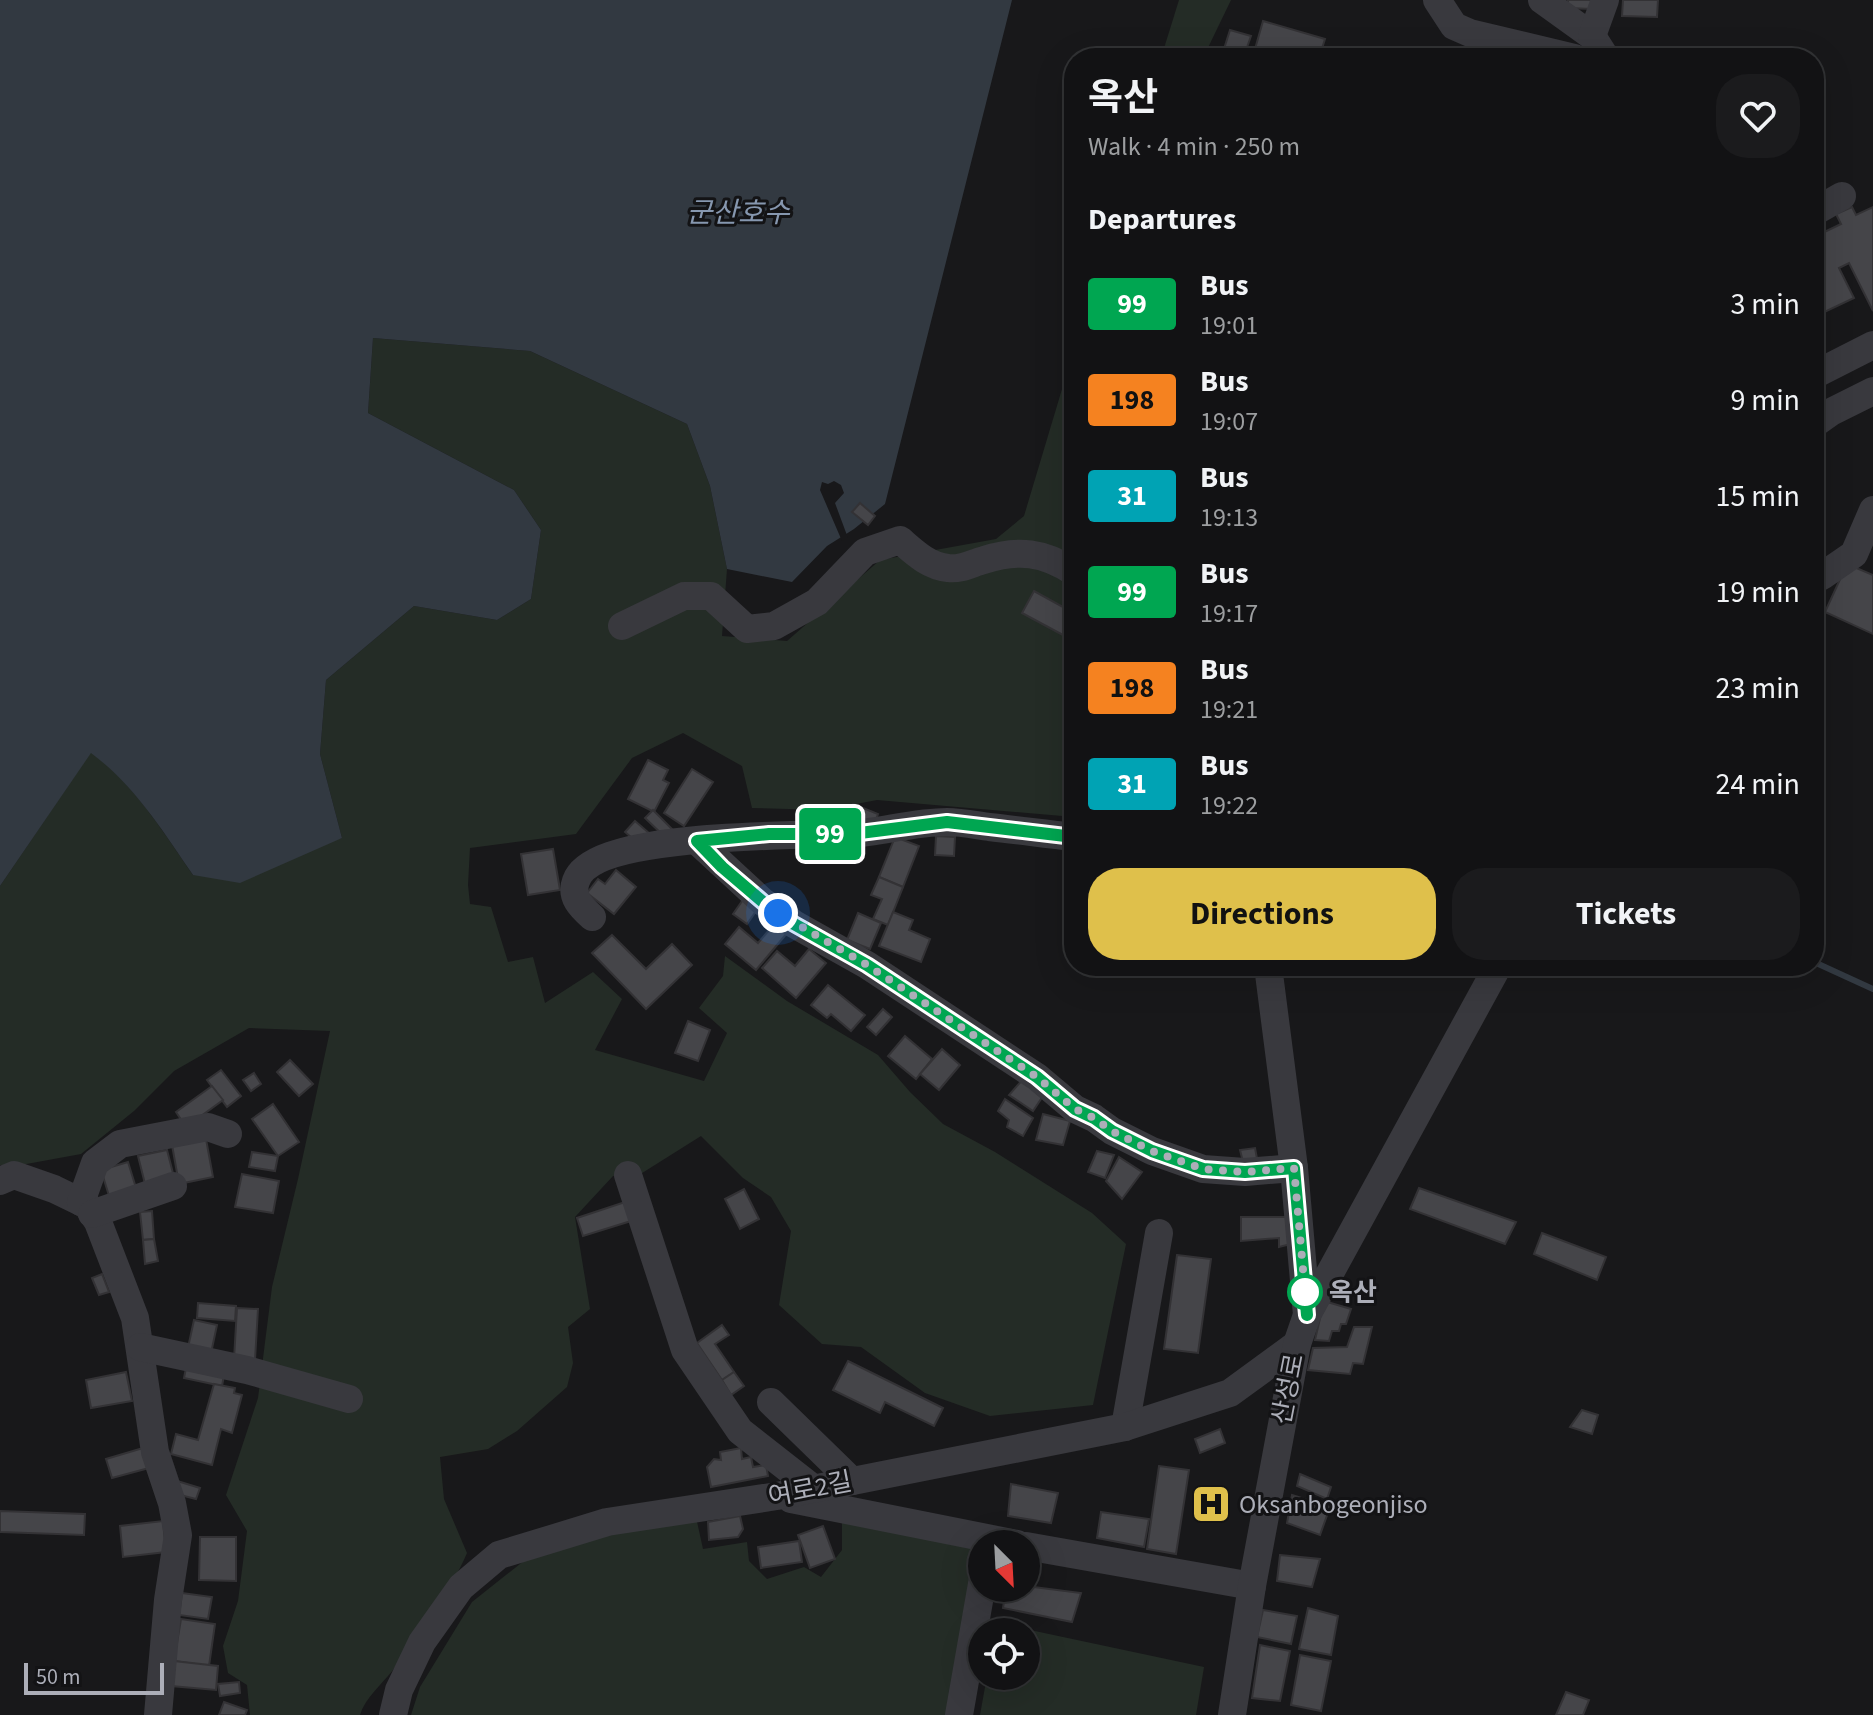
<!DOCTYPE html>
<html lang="en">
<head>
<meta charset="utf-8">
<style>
	body { margin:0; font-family:"Source Sans 3","Noto Sans KR",sans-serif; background:#1b1b1d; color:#f1f3f6; height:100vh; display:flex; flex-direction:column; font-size:30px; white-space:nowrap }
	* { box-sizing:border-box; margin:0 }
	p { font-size:26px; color:#9c9ea0 }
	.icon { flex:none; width:44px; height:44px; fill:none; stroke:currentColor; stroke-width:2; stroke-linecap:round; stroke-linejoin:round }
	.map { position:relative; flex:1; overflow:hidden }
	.details { position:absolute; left:1064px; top:48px; width:760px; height:928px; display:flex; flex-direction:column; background:#121214; border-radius:32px; box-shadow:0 8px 32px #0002,0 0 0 2px #313234 }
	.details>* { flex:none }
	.badge { padding:0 16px; border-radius:6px; font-size:28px; line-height:52px }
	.needle { width:52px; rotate:156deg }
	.tools { position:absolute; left:968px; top:1530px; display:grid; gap:16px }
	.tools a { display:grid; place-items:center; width:72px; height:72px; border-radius:50%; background:#121214; box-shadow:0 8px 32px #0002,0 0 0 2px #313234; font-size:40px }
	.scale { position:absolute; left:24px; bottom:20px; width:140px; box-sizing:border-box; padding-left:8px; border:4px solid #acaeb8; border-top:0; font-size:22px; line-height:28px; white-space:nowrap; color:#acaeb8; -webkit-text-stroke:6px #131315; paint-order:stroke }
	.you { position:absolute; width:40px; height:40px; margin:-20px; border:6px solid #fff; border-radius:50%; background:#1a73e8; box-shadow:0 0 0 12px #1a73e833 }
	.map>.badge { position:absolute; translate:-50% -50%; box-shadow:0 0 0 4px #fff }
	h2 { padding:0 24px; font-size:30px; line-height:72px }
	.round { display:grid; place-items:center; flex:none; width:84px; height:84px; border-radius:32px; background:#1b1b1d }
	.summary { display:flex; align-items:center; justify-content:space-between; height:136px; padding:0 24px }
	h1 { font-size:38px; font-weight:700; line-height:60px }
	.button { display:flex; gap:16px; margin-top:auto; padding:16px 24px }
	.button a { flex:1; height:92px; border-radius:32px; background:#dfc04b; color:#111; font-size:32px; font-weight:700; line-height:92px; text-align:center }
	.button a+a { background:#1b1b1d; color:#f1f3f6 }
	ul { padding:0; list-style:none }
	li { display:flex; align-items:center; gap:24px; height:96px; padding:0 24px }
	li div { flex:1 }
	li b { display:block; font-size:30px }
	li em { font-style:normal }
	li .badge { min-width:88px; font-weight:700; text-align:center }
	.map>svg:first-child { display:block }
	.green { fill:#242c26 }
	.water { fill:#323941 }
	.pier { fill:#18181a }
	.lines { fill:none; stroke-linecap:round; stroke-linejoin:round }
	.stream { stroke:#323941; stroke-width:6 }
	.building { fill:#454549; stroke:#333235; stroke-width:2 }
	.minor { stroke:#39393e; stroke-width:28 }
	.line-casing { stroke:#fff; stroke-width:18 }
	.line { stroke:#00a651; stroke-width:12 }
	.walk { stroke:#acaeb8; stroke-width:8; stroke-dasharray:0 14.4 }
	.stop-dot { fill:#fff; stroke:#00a651; stroke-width:4 }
	.labels { text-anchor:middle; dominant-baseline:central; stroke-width:6; stroke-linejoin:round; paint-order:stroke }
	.stop-label { font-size:26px; font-weight:bold; fill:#acaeb8; stroke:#131315; text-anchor:start }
	.street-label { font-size:26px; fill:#acaeb8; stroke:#131315 }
	.poi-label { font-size:26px; fill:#acaeb8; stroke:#131315; text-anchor:start }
	.water-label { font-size:28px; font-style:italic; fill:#8697af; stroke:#131315 }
</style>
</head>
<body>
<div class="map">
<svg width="1873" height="1715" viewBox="0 0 1873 1715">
	<rect width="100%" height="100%" fill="#18181a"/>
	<!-- green -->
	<g class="green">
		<path d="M1179,0H1231L1203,58H1161Z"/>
		<path d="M373,338L530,351L687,424L710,486L727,569L722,636L787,641L880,560L996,539L1024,516L1074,349V817L877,800L825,810L752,808L742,766L683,733L632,758L576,834L470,848L468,885L470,904L491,907L508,962L533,957L545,1003L593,972L622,999L595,1050L704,1081L727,1033L699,1008L723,976L725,956L787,1001L878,1055L910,1092L943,1124L995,1152L1092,1213L1126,1244L1093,1405L990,1416L925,1393L861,1347L822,1344L779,1305L791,1231L771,1197L743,1178L701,1136L639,1175L613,1176L575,1217L590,1309L568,1327L573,1363L567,1387L517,1431L488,1449L440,1457L444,1499L467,1553C450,1593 418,1634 393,1670C382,1684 365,1698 360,1715H250L247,1685L228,1673L223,1646L238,1601L247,1531L226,1495L258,1398L272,1287L298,1179L330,1031L249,1028L174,1071L134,1111L81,1154L21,1165H0V886L91,752C135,786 162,830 193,875L342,838L320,754L326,680L414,606L497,620L531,599L541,530L514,490L368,413Z"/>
		<path d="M842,1516L977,1550L964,1654L953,1715H411L420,1687L472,1602L535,1552L594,1535L696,1517L703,1549L747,1542L749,1561L767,1579L804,1567L821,1577L842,1550Z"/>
		<path d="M997,1623L1204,1667L1196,1715H980L987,1676H1026V1632H996Z"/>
	</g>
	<!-- water -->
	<path class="water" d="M0,0H1012L885,504L854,529L827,546L792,582L727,569L710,486L687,424L530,351L373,338L368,413L514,490L541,530L531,599L497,620L414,606L326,680L320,754L342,838L240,883L193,875C162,830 135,786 91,753L0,886Z"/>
	<!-- pier -->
	<path class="pier" d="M834,481L841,485L844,493L835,503L848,538L842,541L820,490L822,482L828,484Z"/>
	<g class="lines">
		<!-- stream -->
		<path class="stream" d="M1814,962L1873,989"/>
	</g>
	<!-- building -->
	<g class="building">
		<path d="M1568,0H1593L1592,9L1568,8Z"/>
		<path d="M1623,0H1658L1657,17L1622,16Z"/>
		<path d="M1263,21L1325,39L1320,55L1307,51L1305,58H1286L1255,49Z"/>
		<path d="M1230,30L1251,36L1244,56L1224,49Z"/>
		<path d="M1852,207L1856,215L1873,207V311L1849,263L1839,268L1854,298L1814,317V237L1841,224L1836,214Z"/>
		<path d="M860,503L875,516L868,525L852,512Z"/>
		<path d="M1847,564L1873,575V634L1825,612Z"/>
		<path d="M1034,591L1074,613V641L1022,613Z"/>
		<path d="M648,760L668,770L663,780L669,783L654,812L628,799Z"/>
		<path d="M692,769L713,782L684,826L664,813Z"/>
		<path d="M853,804L878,814L874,825L844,824Z"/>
		<path d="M653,810L673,830L666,838L645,818Z"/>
		<path d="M635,821L649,833L639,844L625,832Z"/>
		<path d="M936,836L955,837L954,856L935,855Z"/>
		<path d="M895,837L919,846L903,887L879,877Z"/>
		<path d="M553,849L560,890L528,895L521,854Z"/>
		<path d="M616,870L636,887L614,914L587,893L598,879L605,884Z"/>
		<path d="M879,877L903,887L888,925L873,919L882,899L871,895Z"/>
		<path d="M745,897L759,907L747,924L733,914Z"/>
		<path d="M893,912L913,920L909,930L930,939L921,962L879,946Z"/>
		<path d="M858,913L881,923L870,949L847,940Z"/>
		<path d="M776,922L788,932L756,970L725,944L739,927L758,943Z"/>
		<path d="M612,935L646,969L672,944L692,965L646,1009L592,953Z"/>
		<path d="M809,949L826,963L796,998L762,968L777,951L795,966Z"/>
		<path d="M828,985L865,1015L851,1031L831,1014L827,1018L811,1005Z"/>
		<path d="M883,1009L892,1017L876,1035L867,1027Z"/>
		<path d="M688,1021L710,1030L698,1061L675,1053Z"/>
		<path d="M905,1036L932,1059L916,1079L888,1056Z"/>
		<path d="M942,1049L960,1065L939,1090L920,1074Z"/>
		<path d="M290,1060L313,1084L299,1096L277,1072Z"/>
		<path d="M221,1070L241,1096L227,1107L207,1080Z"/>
		<path d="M254,1073L261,1084L251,1091L243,1080Z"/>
		<path d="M1024,1078L1045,1093L1033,1111L1009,1095Z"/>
		<path d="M212,1086L223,1100L186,1127L176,1112Z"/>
		<path d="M1005,1099L1033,1118L1023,1136L1007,1127L1009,1120L998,1111Z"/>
		<path d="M273,1104L299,1142L278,1156L252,1119Z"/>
		<path d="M1043,1114L1070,1121L1063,1145L1036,1140Z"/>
		<path d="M206,1139L213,1177L179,1184L172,1145Z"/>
		<path d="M1255,1148L1258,1164L1244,1166L1240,1150Z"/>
		<path d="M167,1150L174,1177L145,1184L138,1156Z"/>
		<path d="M1097,1151L1114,1155L1105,1178L1088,1172Z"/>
		<path d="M252,1152L278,1156L275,1171L249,1167Z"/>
		<path d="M1119,1157L1142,1172L1122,1199L1106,1181Z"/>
		<path d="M128,1162L137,1191L110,1199L101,1170Z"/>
		<path d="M242,1174L279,1181L273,1213L235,1207Z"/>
		<path d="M1419,1188L1516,1222L1505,1244L1410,1209Z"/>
		<path d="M744,1189L759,1219L740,1229L725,1199Z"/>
		<path d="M625,1202L631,1221L583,1236L577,1218Z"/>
		<path d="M152,1211L154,1239L143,1240L140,1212Z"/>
		<path d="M1241,1217H1292L1295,1243L1279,1247V1238L1241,1241Z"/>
		<path d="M1542,1233L1606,1257L1597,1280L1534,1254Z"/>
		<path d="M154,1239L158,1261L145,1264L143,1240Z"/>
		<path d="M1177,1255L1211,1259L1198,1353L1164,1349Z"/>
		<path d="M102,1274L109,1292L99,1295L92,1278Z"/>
		<path d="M1324,1301L1351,1309L1346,1324H1341L1339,1331H1332L1329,1341L1315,1340Z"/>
		<path d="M198,1303L236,1306L235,1321L197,1318Z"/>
		<path d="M237,1308L258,1309L255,1360L234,1359Z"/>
		<path d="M194,1320L217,1325L210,1358L187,1352Z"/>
		<path d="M722,1325L729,1335L715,1344L734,1372L722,1380L697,1343Z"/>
		<path d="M1354,1327H1372L1363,1364L1353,1363L1350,1374L1308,1370L1313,1348L1347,1347Z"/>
		<path d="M848,1361L943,1408L934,1426L885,1402L880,1413L833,1390Z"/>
		<path d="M187,1363L225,1370L222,1386L184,1378Z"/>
		<path d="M126,1372L132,1401L91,1408L86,1380Z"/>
		<path d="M734,1372L744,1386L731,1395L722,1380Z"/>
		<path d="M214,1384L235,1388L234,1393L242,1395L232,1433L221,1429L212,1465L171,1454L176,1434L198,1440Z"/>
		<path d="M1582,1410L1598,1415L1592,1434L1570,1427Z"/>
		<path d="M1220,1429L1225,1443L1200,1453L1195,1439Z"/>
		<path d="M143,1448L149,1468L112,1478L106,1459Z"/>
		<path d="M741,1448L742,1459L751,1457L753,1467L766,1465L768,1476L711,1487L707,1467L714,1459L721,1460L720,1452Z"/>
		<path d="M1159,1466L1189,1470L1176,1554L1147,1549Z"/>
		<path d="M1300,1474L1331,1487L1327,1499L1297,1486Z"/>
		<path d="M174,1480L200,1488L196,1499L176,1494Z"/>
		<path d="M1011,1484L1058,1493L1051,1523L1008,1516Z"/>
		<path d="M1292,1495L1330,1507L1320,1535L1287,1523Z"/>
		<path d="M0,1511L85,1514L84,1535L0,1532Z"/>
		<path d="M1101,1512L1149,1519L1144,1547L1097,1538Z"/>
		<path d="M740,1516L743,1529L738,1537L709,1540L708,1522Z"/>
		<path d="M163,1521L166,1552L123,1557L120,1526Z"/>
		<path d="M823,1526L835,1559L810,1568L798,1535Z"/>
		<path d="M200,1537H236V1581L199,1580Z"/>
		<path d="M799,1541L802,1562L761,1568L758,1547Z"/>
		<path d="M1280,1555L1320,1559L1312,1587L1277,1581Z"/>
		<path d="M1026,1586L1081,1593L1072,1622L1003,1608L1006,1588Z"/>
		<path d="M182,1593L212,1597L208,1619L179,1615Z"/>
		<path d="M1308,1608L1338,1616L1331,1655L1299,1649Z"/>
		<path d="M1263,1610L1297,1616L1291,1644L1257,1637Z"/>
		<path d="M181,1619L215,1624L209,1666L174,1661Z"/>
		<path d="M1260,1645L1290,1651L1280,1701L1252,1698Z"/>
		<path d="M1300,1655L1331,1661L1321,1711L1291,1705Z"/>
		<path d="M174,1661L218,1666L216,1690L171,1686Z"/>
		<path d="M239,1682L240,1693L220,1696L218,1684Z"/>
		<path d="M1566,1692L1589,1700L1583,1715H1556Z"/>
		<path d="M224,1702L247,1710L245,1715H219Z"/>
	</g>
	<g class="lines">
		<!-- minor -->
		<g class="minor">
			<path d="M1437,0L1454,26L1470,33L1575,58"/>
			<path d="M1542,0L1592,36L1606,58"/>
			<path d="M1592,36L1605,0"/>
			<path d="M1814,212L1842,196"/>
			<path d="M1814,375L1873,345"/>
			<path d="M1814,424L1831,412L1873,391"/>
			<path d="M1814,574L1822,576L1854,554L1873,510"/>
			<path d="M622,626L684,596H711L747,629L774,626L817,602L865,552L900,540C914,552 928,566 948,568C961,570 972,563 984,560C1018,549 1044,552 1074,572"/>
			<path d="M697,841L763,902L794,924L867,965L1037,1077L1075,1109L1094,1118L1112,1131L1152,1151L1203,1169L1245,1172L1294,1168"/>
			<path d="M592,917C581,907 570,897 576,881C593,831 801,836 850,834C882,832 914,822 947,822C961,822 975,825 989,827C1017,830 1046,834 1074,837"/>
			<path d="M1268,966L1294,1168L1307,1315"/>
			<path d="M628,1175L685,1350L740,1431L814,1489"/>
			<path d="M0,1181L14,1175L54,1189L87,1205L98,1222L135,1318L155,1452L172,1503L178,1535L168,1600L158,1715"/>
			<path d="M81,1202L95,1163L120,1144L208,1127L228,1134"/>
			<path d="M92,1214L173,1186"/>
			<path d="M140,1347L247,1370L349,1399"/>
			<path d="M771,1402L852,1481"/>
			<path d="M1125,1427L1159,1233"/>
			<path d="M791,1499L1017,1544"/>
			<path d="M1026,1546L1252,1586"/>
			<path d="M393,1715L399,1690L422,1642L461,1587L499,1555L607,1522L777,1496L1125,1427L1230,1393L1297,1344"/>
			<path d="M959,1715L982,1584"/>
			<path d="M1232,1715L1252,1586L1297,1344L1307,1315L1498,966"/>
		</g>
	</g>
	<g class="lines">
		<defs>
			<path id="line" d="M1074,837L947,822L852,834H769L697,841L722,867L763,902L794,924L867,965L1037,1077L1075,1109L1094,1118L1112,1131L1152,1151L1203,1169L1245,1172L1294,1168L1307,1315"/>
		</defs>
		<!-- line casing -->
		<use href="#line" class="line-casing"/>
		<!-- line -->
		<use href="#line" class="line"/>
		<!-- walk -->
		<path class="walk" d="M778,913L867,965L1037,1077L1075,1109L1094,1118L1112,1131L1152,1151L1203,1169L1245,1172L1294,1168L1305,1292"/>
	</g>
	<!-- icons -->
	<defs>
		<symbol id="hospital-square" viewBox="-11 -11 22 22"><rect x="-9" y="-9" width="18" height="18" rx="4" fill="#dfc04b" stroke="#131315"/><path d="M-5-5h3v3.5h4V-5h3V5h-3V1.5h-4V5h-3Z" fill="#111"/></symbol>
	</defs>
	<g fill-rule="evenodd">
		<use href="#hospital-square" x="1189" y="1482" width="44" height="44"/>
	</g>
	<!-- markers -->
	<circle class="stop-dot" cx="1305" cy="1292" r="16"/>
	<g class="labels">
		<!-- stop labels -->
		<g class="stop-label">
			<text x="1329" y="1292">옥산</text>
		</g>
		<!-- street labels -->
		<g class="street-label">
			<text transform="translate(1288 1389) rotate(-79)">산성로</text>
			<text transform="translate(810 1489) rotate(-11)">여로2길</text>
		</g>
		<!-- poi labels -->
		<g class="poi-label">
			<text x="1239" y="1504">Oksanbogeonjiso</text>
		</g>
		<!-- water labels -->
		<g class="water-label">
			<text x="738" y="213">군산호수</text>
		</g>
	</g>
</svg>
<div class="tools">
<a><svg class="needle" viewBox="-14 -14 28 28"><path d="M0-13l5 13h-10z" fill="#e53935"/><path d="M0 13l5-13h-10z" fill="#9c9ea0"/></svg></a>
<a><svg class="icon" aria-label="locate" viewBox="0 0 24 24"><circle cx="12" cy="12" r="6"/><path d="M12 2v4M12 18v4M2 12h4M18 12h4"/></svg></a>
</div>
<div class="scale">50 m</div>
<div class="you" style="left:778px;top:913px"></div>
<b class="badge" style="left:830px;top:834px;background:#00a651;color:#fff">99</b>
<section class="details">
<div class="summary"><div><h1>옥산</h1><p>Walk · 4 min · 250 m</p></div><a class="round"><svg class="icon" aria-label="heart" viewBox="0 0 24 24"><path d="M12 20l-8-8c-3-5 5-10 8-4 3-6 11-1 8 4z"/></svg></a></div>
<h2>Departures</h2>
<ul>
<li><span class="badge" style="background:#00a651;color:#fff">99</span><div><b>Bus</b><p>19:01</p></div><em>3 min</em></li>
<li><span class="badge" style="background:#f58220;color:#111">198</span><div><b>Bus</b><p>19:07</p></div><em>9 min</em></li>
<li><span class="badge" style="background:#00a3b4;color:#fff">31</span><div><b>Bus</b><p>19:13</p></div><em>15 min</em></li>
<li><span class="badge" style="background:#00a651;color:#fff">99</span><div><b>Bus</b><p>19:17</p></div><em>19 min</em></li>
<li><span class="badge" style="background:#f58220;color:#111">198</span><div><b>Bus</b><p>19:21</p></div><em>23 min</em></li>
<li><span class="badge" style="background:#00a3b4;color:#fff">31</span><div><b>Bus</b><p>19:22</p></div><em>24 min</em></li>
</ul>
<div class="button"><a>Directions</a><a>Tickets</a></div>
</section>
</div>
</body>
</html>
